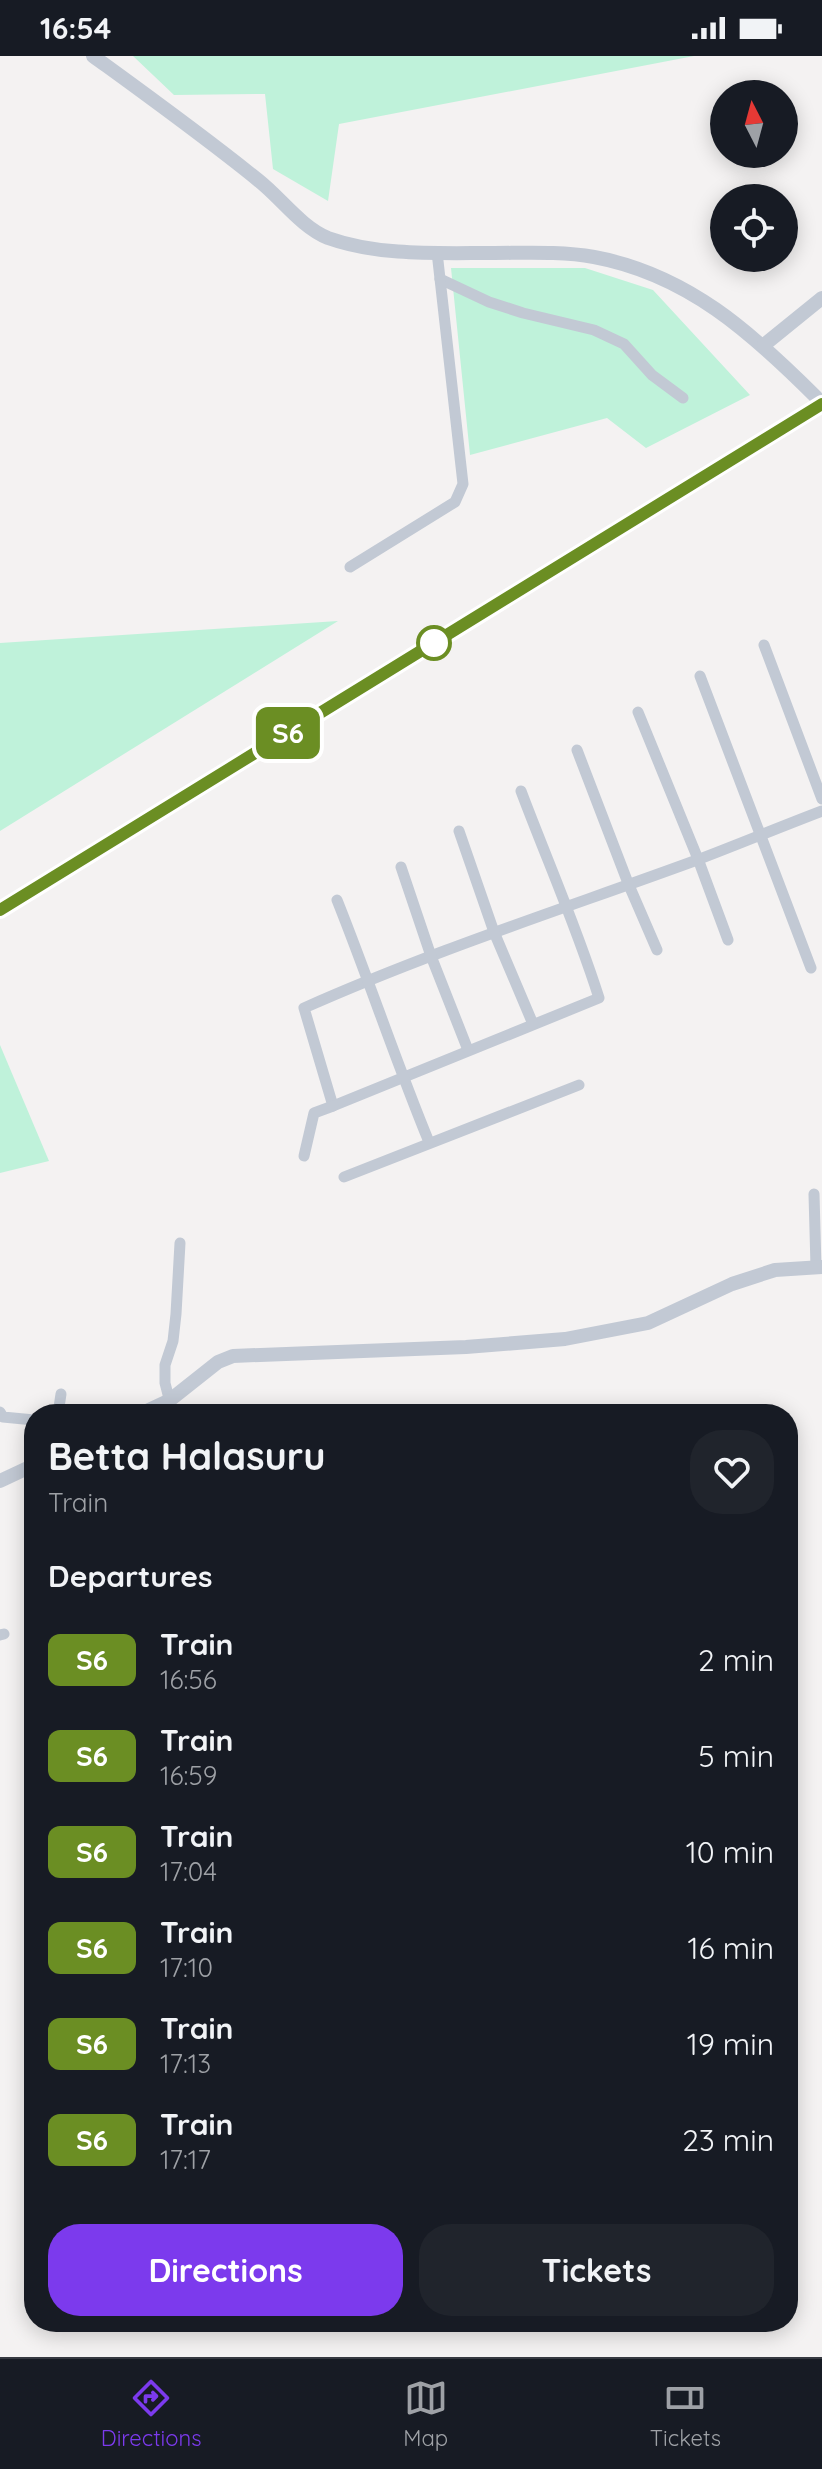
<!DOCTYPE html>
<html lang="en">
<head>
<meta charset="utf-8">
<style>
	body { margin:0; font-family:Quicksand,sans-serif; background:#20242c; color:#f1f3f6; height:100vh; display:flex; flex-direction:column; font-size:30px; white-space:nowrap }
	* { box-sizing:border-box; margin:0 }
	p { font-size:26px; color:#9ea1a6 }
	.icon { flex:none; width:44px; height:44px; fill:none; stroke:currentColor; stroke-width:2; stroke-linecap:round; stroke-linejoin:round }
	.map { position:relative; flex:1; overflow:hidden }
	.drawer { position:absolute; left:24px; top:1348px; width:774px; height:928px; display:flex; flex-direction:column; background:#171b24; border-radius:32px; box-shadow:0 4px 20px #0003 }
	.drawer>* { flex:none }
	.badge { padding:0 16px; border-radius:12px; font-size:28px; line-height:52px }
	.needle { width:52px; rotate:354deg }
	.tools { position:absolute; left:710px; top:24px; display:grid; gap:16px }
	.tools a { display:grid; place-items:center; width:88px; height:88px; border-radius:50%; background:#171b24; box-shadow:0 4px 20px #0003; font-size:40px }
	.map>.badge { position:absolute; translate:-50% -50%; box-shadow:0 0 0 4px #fff }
	h2 { padding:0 24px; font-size:30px; line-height:72px }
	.round { display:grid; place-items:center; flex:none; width:84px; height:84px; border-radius:32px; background:#20242c }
	.summary { display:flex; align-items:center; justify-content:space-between; height:136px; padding:0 24px }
	h1 { font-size:38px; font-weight:700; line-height:60px }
	.action { display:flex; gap:16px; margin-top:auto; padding:16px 24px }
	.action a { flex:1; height:92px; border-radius:32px; background:#7c3aed; color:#fff; font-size:32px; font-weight:700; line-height:92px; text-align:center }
	.action a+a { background:#20242c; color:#f1f3f6 }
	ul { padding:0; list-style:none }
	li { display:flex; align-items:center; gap:24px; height:96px; padding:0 24px }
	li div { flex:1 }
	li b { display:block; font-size:30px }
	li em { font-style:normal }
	li .badge { min-width:88px; font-weight:700; text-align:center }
	.status { display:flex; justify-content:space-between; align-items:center; height:56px; padding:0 40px; background:#171b24; direction:ltr }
	.status svg { height:22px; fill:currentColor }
	.menu { display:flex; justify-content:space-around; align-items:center; height:112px; border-top:2px solid #363941; background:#171b24; font-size:22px; color:#9ea1a6 }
	.menu a { display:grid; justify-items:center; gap:4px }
	.menu .current { color:#7c3aed }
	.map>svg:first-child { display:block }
	.green { fill:#bff2da }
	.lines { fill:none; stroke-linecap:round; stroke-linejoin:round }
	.minor { stroke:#c2c9d4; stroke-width:11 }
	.tertiary { stroke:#c2c9d4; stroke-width:14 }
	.rail { stroke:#b3b5bc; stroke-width:4 }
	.line-casing { stroke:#fff; stroke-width:18 }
	.line { stroke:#6b8e23; stroke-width:12 }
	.stop-dot { fill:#fff; stroke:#6b8e23; stroke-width:4 }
</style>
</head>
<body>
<div class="status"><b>16:54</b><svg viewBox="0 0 49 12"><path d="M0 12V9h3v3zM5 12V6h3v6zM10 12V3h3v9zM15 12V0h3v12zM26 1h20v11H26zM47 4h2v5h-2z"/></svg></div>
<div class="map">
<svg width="822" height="2301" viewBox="0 0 822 2301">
	<rect width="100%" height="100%" fill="#f4f2f2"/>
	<!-- green -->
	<g class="green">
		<path d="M133,0H694L339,68L328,145L273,113L265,38L174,39Z"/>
		<path d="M451,212H585L653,234L750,339L646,392L607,362L470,399Z"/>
		<path d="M338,565L0,775V587Z"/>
		<path d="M0,989L49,1105L0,1117Z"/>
	</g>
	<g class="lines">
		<!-- minor -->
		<g class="minor">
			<path d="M440,223L489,246L523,257L594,274L624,288L652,319L683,342"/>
			<path d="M350,511L455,446L463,428L437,196"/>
			<path d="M764,589L822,743"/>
			<path d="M700,620L811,912"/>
			<path d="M638,656L698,803L728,884"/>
			<path d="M577,694L628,827L657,894"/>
			<path d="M521,735C547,804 577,872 599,942L333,1050L304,952C432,895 566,852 697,804C739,788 780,771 822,755"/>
			<path d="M459,775L494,876L533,968"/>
			<path d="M401,811L431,900L468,994"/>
			<path d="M337,844C369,924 396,1006 429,1086"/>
			<path d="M304,1100L314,1057L333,1050"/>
			<path d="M344,1121L579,1029"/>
			<path d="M814,1138L816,1211"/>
			<path d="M0,1356L3,1361L34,1364"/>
			<path d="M58,1358L61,1338"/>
			<path d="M173,1358L165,1327V1309L173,1285L176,1258L180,1187"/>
			<path d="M0,1579L4,1578"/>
		</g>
		<!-- tertiary -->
		<g class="tertiary">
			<path d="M93,0C148,40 205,81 258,124C281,142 301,171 328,182C378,200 438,197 491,197C525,197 561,195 594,201C687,218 752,277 816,341"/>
			<path d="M764,289L822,242"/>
			<path d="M140,1358L170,1344L218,1306L233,1300L466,1291L565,1283L648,1267L732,1228L775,1214L822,1211"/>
			<path d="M0,1425L34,1409"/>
		</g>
		<!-- rail -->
		<path class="rail" d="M0,854L822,348"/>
	</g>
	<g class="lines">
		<defs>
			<path id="line" d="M0,854L822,348"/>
		</defs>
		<!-- line casing -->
		<use href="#line" class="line-casing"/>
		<!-- line -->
		<use href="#line" class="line"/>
	</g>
	<!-- markers -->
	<circle class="stop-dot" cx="434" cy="587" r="16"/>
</svg>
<div class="tools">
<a><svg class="needle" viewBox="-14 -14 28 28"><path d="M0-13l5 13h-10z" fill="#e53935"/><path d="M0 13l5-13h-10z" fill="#9ea1a6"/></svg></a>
<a><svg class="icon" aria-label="locate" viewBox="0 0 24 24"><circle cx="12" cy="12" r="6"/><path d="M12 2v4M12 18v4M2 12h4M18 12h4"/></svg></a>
</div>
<b class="badge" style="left:288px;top:677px;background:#6b8e23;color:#fff">S6</b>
<section class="drawer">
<div class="summary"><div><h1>Betta Halasuru</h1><p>Train</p></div><a class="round"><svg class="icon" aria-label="heart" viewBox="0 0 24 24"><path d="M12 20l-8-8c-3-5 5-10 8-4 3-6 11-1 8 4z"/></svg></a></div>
<h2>Departures</h2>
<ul>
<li><span class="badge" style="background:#6b8e23;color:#fff">S6</span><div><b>Train</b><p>16:56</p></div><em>2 min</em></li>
<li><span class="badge" style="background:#6b8e23;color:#fff">S6</span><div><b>Train</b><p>16:59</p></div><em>5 min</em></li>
<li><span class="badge" style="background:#6b8e23;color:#fff">S6</span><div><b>Train</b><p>17:04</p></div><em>10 min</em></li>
<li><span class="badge" style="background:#6b8e23;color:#fff">S6</span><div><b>Train</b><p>17:10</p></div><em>16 min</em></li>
<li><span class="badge" style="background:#6b8e23;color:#fff">S6</span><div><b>Train</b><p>17:13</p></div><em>19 min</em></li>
<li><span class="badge" style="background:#6b8e23;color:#fff">S6</span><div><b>Train</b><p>17:17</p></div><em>23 min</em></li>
</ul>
<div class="action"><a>Directions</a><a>Tickets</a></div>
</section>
</div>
<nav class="menu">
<a class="current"><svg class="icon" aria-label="directions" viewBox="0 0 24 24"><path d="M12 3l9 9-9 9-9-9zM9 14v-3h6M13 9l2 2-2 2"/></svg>Directions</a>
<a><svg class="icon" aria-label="map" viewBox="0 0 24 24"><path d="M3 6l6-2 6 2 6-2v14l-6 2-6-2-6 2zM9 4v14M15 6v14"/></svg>Map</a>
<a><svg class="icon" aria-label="tickets" viewBox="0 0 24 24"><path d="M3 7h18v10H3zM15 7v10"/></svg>Tickets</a>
</nav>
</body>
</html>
